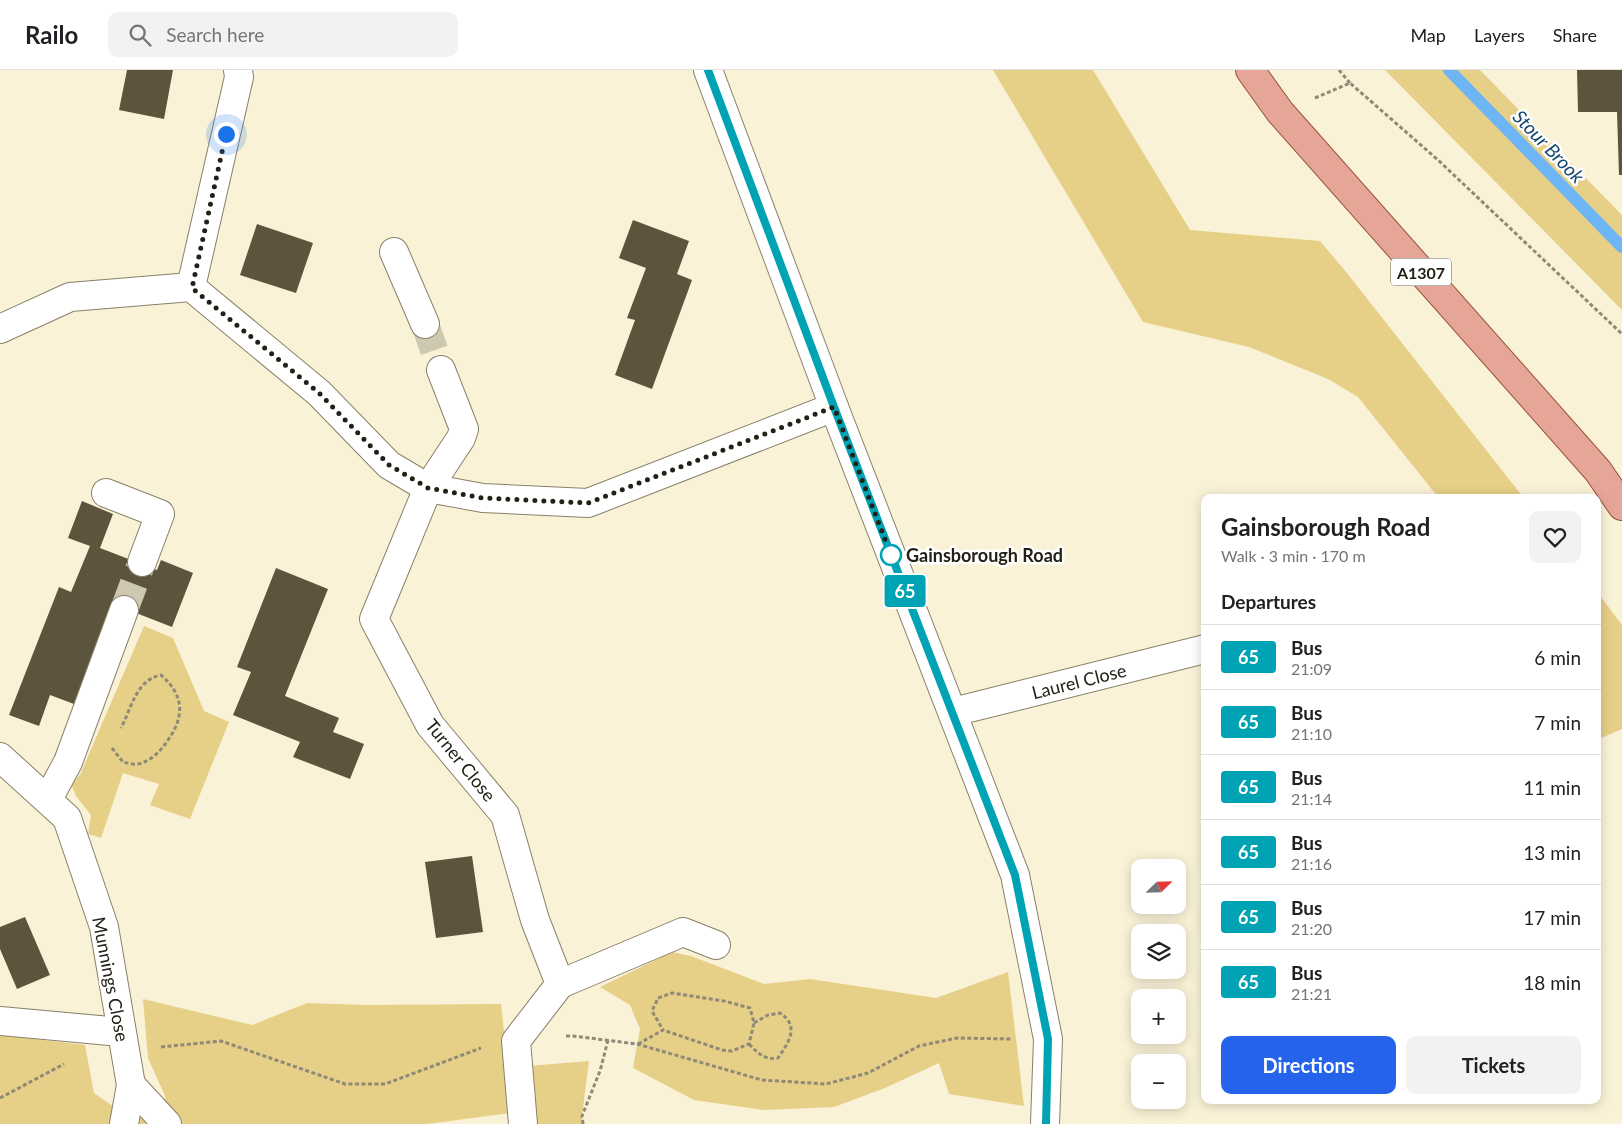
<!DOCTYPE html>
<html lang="en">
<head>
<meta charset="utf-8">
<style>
	body { margin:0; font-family:Lato,sans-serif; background:#f2f2f2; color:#202124; height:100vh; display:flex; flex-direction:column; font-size:19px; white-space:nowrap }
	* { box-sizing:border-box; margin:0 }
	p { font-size:16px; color:#757577 }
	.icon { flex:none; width:28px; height:28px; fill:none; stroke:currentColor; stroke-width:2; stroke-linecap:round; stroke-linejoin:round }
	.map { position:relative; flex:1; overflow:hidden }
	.side { position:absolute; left:1201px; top:424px; width:400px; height:610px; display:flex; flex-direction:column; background:#fff; border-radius:10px; box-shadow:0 2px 12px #0003 }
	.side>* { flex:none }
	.badge { padding:0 10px; border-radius:4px; font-size:18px; line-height:32px }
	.needle { width:32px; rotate:67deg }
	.tools { position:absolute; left:1131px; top:789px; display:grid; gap:10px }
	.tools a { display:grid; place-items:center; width:55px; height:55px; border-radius:10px; background:#fff; box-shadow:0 2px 12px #0003; font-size:25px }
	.you { position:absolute; width:25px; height:25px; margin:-12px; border:4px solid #fff; border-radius:50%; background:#1a73e8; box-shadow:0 0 0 8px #1a73e833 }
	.map>.badge { position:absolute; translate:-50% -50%; box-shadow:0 0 0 2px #fff }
	h2 { padding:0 20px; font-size:19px; line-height:45px }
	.round { display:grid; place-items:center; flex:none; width:52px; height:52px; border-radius:10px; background:#f2f2f2 }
	.overview { display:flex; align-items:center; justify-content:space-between; height:85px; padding:0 20px }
	h1 { font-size:24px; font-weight:700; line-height:38px }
	.button { display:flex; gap:10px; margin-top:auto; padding:10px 20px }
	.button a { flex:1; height:58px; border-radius:10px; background:#2563eb; color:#fff; font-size:20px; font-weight:700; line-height:58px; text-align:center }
	.button a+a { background:#f2f2f2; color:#202124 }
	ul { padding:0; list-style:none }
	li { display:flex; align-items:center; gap:15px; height:65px; padding:0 20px; border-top:1px solid #e0e0e0 }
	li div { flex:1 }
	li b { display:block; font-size:19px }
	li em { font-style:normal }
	li .badge { min-width:55px; font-weight:700; text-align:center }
	header { display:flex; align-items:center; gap:30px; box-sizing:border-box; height:70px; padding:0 25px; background:#fff; border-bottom:1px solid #e0e0e0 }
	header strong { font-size:24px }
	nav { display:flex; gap:28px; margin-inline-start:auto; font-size:18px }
	.search { width:350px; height:45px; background:#f2f2f2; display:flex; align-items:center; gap:12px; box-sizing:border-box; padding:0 18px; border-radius:10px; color:#757577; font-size:19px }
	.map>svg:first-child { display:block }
	.green { fill:#e6cf87 }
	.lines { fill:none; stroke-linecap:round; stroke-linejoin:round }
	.stream { stroke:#6db5f4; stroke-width:12 }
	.building { fill:#5c543d }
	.minor-tunnel { stroke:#cfc8b0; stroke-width:28; stroke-dasharray:28 14; stroke-linecap:butt }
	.minor-casing { stroke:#888169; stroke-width:30 }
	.major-casing { stroke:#97503c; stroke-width:30 }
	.path { stroke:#8f8977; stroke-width:3; stroke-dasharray:4 2.5; stroke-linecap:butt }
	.minor { stroke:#fff; stroke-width:28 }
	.major { stroke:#e6a697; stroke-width:28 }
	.line-casing { stroke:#fff; stroke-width:11 }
	.line { stroke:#00a3b4; stroke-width:8 }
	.walk { stroke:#232016; stroke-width:5; stroke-dasharray:0 9 }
	.stop-dot { fill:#fff; stroke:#00a3b4; stroke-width:2.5 }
	.labels { text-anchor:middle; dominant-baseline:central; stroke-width:5; stroke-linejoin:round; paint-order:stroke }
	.shield { fill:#fff; stroke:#65635c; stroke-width:1 }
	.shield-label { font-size:16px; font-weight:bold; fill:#232016 }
	.stop-label { font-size:18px; font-weight:bold; fill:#232016; stroke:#fff; text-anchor:start }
	.street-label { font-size:18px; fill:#232016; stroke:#fff }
	.water-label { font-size:19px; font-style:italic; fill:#134770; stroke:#fff }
</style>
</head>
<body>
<header>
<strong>Railo</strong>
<div class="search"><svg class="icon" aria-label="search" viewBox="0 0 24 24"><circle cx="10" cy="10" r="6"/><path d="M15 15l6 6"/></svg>Search here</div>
<nav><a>Map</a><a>Layers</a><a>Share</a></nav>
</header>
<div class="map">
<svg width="1622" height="1054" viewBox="0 0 1622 1054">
	<rect width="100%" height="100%" fill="#faf2d7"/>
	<!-- green -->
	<g class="green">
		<path d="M993,0H1093L1190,160L1320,171L1347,203L1523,427H1438L1358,327L1328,309L1249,277L1143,252Z"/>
		<path d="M1385,0H1480L1622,145V240Z"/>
		<path d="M1598,523L1622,555V659L1601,668L1598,662Z"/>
		<path d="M144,556L173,568L204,641L229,652L190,749L150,735L159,714L123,703L101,768L88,764L91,745L76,726L71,714L80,705Z"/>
		<path d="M672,882L691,886L764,914L810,909L936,928L1008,902L1024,1036L949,1024L939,993L885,1018L834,1037L764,1040L694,1030L633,998L640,959L630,935L600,917Z"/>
		<path d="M143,929L252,955L307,933L364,935L501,934L507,988L529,996L589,991L582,1046L583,1054H536L533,1040L427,1054H0V965L85,975L94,1023L114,1037L136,1042L166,1028L148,988Z"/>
	</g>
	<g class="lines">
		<!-- stream -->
		<path class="stream" d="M1449,0L1622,177"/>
	</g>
	<!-- building -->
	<g class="building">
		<path d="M127,0H173L164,49L119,40Z"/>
		<path d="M1577,0H1622V105H1619L1617,42H1578Z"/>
		<path d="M633,150L689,171L677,204L692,210L652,319L615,305L635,250L627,248L646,198L619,188Z"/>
		<path d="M257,154L313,173L296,223L240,205Z"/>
		<path d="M82,431L113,444L100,478L157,500L161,490L193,503L172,557L113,534L74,634L50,625L39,656L9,645L59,517L71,522L90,476L68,468Z"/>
		<path d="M276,498L328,519L285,626L339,648L333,662L364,674L350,709L293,687L300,672L233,645L251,602L237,597Z"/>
		<path d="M472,786L483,862L436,868L425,792Z"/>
		<path d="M25,847L50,905L17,919L0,879V857Z"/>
	</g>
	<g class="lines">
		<!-- minor-tunnel -->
		<g class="minor-tunnel">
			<path d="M425,254L441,300"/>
			<path d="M124,540L142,492"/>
		</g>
		<defs>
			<g id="minor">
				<path d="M708,0L834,337L1015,805L1048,969L1045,1054"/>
				<path d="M394,182L425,254"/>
				<path d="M191,217L239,7L238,0"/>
				<path d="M0,259L70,227L191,217L319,323L389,395L428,418L483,428L588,433L834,337"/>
				<path d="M441,300L464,359L461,368L428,418L374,549L430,655L505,745L535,850L560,914"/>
				<path d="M106,423L160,444L142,492"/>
				<path d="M953,642L1205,579"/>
				<path d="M0,687L67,748L104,857L131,1015L124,1054"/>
				<path d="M48,729L68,692L124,540"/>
				<path d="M0,951L121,962"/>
				<path d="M131,1015L167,1054"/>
				<path d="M523,1054L516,971L560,914L683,862L716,875"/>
			</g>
			<path id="major" d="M1250,0L1280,42L1598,401L1622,436"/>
		</defs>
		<!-- minor casing -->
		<use href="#minor" class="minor-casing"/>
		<!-- major casing -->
		<use href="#major" class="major-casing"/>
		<!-- path -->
		<g class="path">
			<path d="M1339,0L1350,13"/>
			<path d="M1315,28L1350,13L1438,90L1622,264"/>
			<path d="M112,678L123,692C127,693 134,695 138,694C151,691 161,681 168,670C185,646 184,625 161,605C136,610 132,637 121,658"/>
			<path d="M566,966H573L637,974L762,1010L826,1014L868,1003L919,976L957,968L1012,969"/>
			<path d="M638,974L663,960L652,941L658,928L672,923L724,931L750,938L754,953L749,974L732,981L722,980L663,960"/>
			<path d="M749,974C759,984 764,990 778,988C789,972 800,956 780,943L768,945L754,953"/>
			<path d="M161,977L221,971L345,1014H385L481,978"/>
			<path d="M0,1028L64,994"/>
			<path d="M583,1054L582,1046L600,1001L608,970"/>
		</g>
		<!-- minor -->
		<use href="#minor" class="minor"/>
		<!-- major -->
		<use href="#major" class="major"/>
	</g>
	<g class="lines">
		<defs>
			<path id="line" d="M708,0L834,337L1015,805L1048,969L1046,1054"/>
		</defs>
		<!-- line casing -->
		<use href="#line" class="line-casing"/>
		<!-- line -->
		<use href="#line" class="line"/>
		<!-- walk -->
		<path class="walk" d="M226,64L192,218L319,323L389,395L428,418L483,428L588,433L834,337L891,485"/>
	</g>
	<!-- markers -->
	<circle class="stop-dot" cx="891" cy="485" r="10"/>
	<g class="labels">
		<!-- shield labels -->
		<rect class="shield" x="1391" y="188.5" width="60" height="27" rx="4"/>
		<g class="shield-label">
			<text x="1421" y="202">A1307</text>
		</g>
		<!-- stop labels -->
		<g class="stop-label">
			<text x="906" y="485">Gainsborough Road</text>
		</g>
		<!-- street labels -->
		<g class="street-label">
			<text transform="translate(1079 611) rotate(-14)">Laurel Close</text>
			<text transform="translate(461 690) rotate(51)">Turner Close</text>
			<text transform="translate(111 909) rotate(79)">Munnings Close</text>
		</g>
		<!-- water labels -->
		<g class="water-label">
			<text transform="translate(1549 76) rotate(46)">Stour Brook</text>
		</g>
	</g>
</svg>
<div class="tools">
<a><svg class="needle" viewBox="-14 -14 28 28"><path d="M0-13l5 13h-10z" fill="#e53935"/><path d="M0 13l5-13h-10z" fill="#757577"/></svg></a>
<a><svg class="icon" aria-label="layers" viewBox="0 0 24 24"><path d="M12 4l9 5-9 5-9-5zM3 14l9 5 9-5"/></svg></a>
<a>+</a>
<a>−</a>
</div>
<div class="you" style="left:226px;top:64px"></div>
<b class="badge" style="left:905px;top:521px;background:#00a3b4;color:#fff">65</b>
<section class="side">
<div class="overview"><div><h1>Gainsborough Road</h1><p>Walk · 3 min · 170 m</p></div><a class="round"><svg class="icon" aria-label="heart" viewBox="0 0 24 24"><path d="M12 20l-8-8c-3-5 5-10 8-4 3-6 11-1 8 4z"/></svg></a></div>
<h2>Departures</h2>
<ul>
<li><span class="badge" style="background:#00a3b4;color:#fff">65</span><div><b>Bus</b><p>21:09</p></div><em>6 min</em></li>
<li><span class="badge" style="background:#00a3b4;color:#fff">65</span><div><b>Bus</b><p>21:10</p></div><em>7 min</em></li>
<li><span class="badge" style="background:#00a3b4;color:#fff">65</span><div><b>Bus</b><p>21:14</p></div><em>11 min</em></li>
<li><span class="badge" style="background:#00a3b4;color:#fff">65</span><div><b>Bus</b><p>21:16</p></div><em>13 min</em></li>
<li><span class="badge" style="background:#00a3b4;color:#fff">65</span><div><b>Bus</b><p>21:20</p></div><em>17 min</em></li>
<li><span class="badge" style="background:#00a3b4;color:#fff">65</span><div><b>Bus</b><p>21:21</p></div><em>18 min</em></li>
</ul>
<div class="button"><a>Directions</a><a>Tickets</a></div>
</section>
</div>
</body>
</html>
